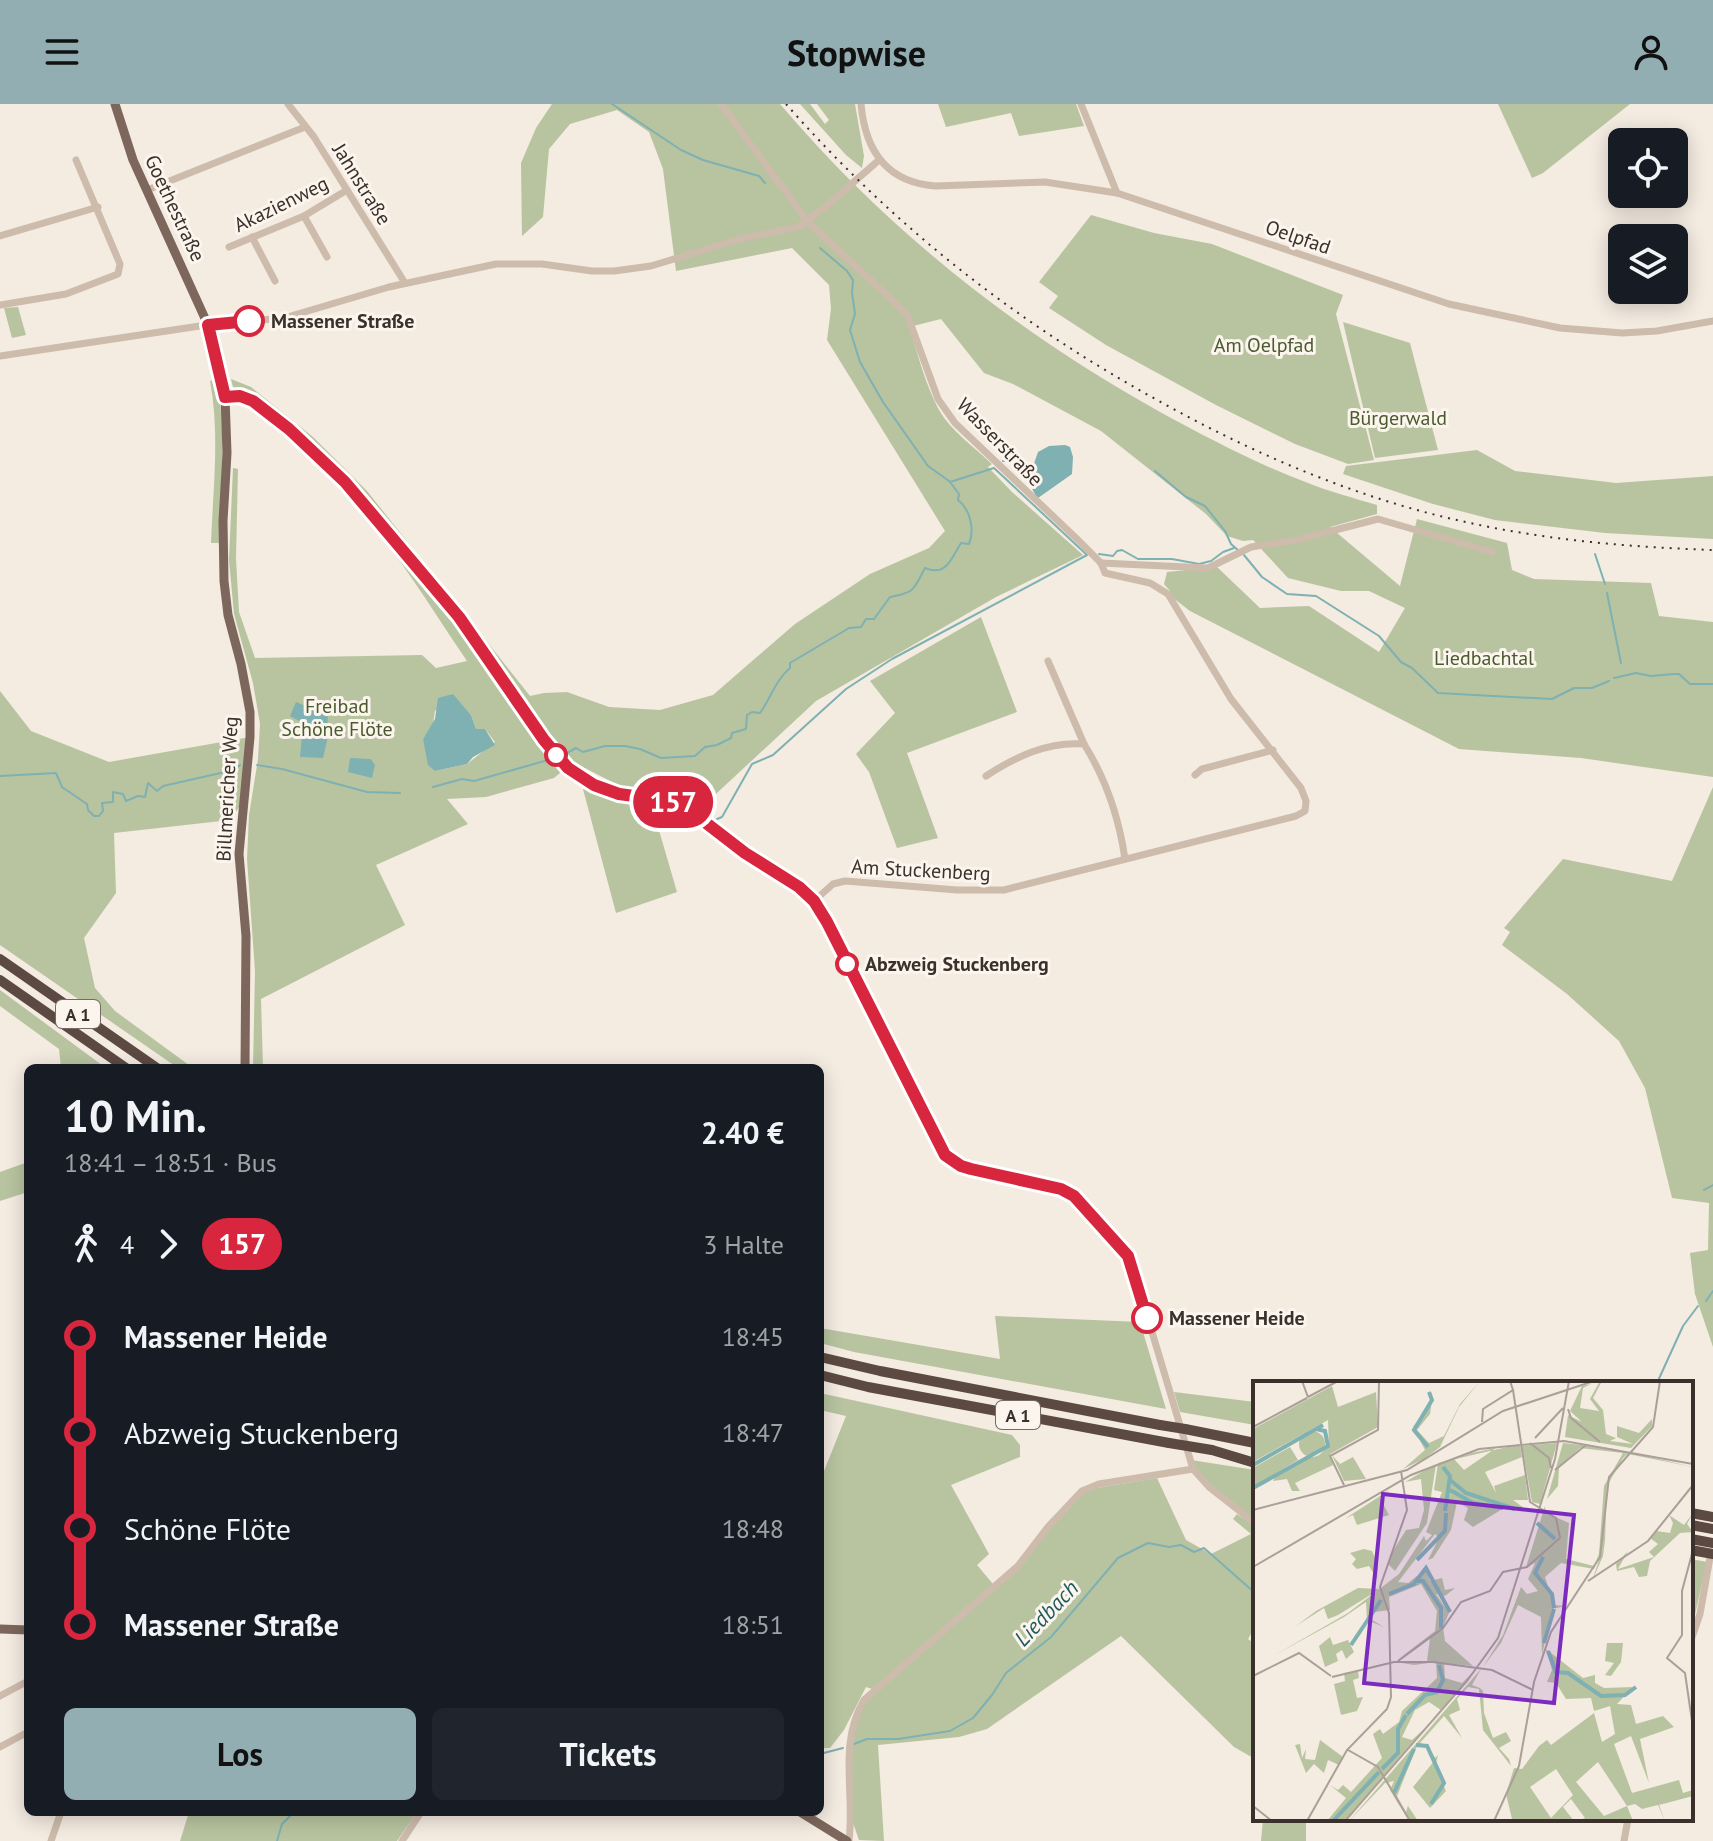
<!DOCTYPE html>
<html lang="de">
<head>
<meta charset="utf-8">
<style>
	body { margin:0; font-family:"PT Sans",sans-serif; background:#20242c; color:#f1f3f6; height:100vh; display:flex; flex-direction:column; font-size:30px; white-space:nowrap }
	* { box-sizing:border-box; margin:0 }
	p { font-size:26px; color:#9ea1a6 }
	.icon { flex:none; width:44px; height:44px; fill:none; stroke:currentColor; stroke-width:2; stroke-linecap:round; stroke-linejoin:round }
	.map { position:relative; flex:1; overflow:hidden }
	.drawer { position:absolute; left:24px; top:960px; width:800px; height:752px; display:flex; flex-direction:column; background:#171b24; border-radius:12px; box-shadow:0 4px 20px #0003 }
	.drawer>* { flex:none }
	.badge { padding:0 16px; border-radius:26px; font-size:28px; line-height:52px }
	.buttons { position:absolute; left:1608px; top:24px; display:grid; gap:16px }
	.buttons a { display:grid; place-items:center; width:80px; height:80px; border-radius:12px; background:#171b24; box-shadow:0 4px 20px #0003; font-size:40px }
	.map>.badge { position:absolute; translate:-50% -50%; box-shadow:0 0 0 4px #fff }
	.legs { display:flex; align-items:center; gap:12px; height:88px; padding:0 40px; font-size:26px }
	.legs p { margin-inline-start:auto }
	.head { display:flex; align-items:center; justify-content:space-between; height:136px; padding:0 40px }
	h1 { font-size:44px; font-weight:600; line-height:60px }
	.button { display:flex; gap:16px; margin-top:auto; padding:16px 40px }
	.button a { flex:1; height:92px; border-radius:12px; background:#92aeb2; color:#111; font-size:32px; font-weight:600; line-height:92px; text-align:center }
	.button a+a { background:#20242c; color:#f1f3f6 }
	ul { padding:0 40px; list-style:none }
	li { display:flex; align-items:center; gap:28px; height:96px; font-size:30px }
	li i { display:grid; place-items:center; width:12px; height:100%; margin:0 10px; background:currentColor }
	li i::after { content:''; width:20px; height:20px; margin:-10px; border:6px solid; border-radius:50%; background:#171b24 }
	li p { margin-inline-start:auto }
	li:first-child i { background:linear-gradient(#0000 50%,currentColor 0) }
	li:last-child i { background:linear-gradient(currentColor 50%,#0000 0) }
	header { display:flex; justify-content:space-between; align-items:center; height:104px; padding:0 40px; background:#92aeb2; color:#111; font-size:36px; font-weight:600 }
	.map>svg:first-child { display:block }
	.green { fill:#b8c4a0; fill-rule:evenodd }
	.water { fill:#7fb0b2 }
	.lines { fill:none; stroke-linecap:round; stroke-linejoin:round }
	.stream { stroke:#7fb0b2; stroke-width:2 }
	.minor { stroke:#cdbbac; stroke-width:7 }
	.major { stroke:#7d675c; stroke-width:9 }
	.highway { stroke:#5c4a42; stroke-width:10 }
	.rail { stroke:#3b302b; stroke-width:2; stroke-dasharray:2 6; stroke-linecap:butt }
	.highway-bridge { stroke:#5c4a42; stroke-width:10 }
	.line-1-casing { stroke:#fff; stroke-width:18 }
	.line-1 { stroke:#d7263d; stroke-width:12 }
	.stop-1-dot { fill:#fff; stroke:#d7263d; stroke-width:4 }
	.labels { text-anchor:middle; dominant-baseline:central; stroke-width:6; stroke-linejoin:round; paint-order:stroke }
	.shield { fill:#fbf5ee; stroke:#756b66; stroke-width:2 }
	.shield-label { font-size:18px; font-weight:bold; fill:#3b302b }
	.street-label { font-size:20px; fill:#3b302b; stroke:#fbf5ee }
	.stop-label { font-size:20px; font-weight:bold; fill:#3b302b; stroke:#fbf5ee; text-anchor:start }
	.park-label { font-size:20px; fill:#4a5a2e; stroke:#fbf5ee }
	.water-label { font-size:22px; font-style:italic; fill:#1f5a5e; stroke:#fbf5ee }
	.inset-river { fill:none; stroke:#7fb0b2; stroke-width:4 }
	.inset-road { fill:none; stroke:#aaa098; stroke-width:2 }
	.view { fill:#7b2cbf; fill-opacity:0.15; stroke:#7b2cbf; stroke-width:4 }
	.inset-edge { fill:none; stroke:#3b302b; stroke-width:4 }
</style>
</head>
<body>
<header><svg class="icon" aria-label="menu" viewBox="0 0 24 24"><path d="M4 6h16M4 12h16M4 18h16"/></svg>Stopwise<svg class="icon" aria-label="person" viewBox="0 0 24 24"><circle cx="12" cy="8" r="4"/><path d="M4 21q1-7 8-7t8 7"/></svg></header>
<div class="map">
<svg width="1713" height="1737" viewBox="0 0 1713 1737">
	<rect width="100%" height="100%" fill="#f4ebe1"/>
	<!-- green -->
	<g class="green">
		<path d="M552,0H780C888,127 1015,227 1160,308C1208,334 1257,360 1308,379C1330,388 1354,394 1377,401V410L1330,423L1400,482L1417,415L1507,439L1512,466L1534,475L1651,479L1659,512L1713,518V673L1581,654L1459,645L1190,507L1168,490L1170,487L1164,480L1167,468L1217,463L1260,504L1309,502L1379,548L1405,504L1369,487H1341L1288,474L1253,436L1243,437L1227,432L1206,410L1101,327L1013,280L984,269L941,215L909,223C918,250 925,280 939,306C951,327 974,343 992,360L988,363L1012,388L1083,451L996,493L816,597L704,701L673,688L622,683L573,658L554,674L486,693L447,695L468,720L376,761L405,821L261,895L263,964H253L255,867L247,755L249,711L258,655L260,620L253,579L234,510L229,456L233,364L238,365L236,455L239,508L255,554L422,551L436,564L467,557C421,489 378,416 317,360C305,349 293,337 280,327C262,312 235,300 231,275L251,283L313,333L367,387L530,592L544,589L567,588L609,603L660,606L713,591L795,520L870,470L929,444L945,427L827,236L831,205L829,181L792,144L676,167L663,65L649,28L617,6L570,20L549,45L543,113L522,132L521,59L536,24ZM453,591L471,611L476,625H485L495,638L467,660L435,667L423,635L433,620L435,607Z"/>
		<path d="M800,0H810L825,20L829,16L817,0H855L864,52L862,64L846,51Z"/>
		<path d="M938,0H1076L1084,22L1019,32L1011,9L946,23Z"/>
		<path d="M1498,0H1630L1543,69L1532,74Z"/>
		<path d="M1091,111L1154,129L1212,140L1343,191L1336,210L1374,356L1348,360L1295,340L1216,301L1106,241L1049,204L1058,192L1039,178Z"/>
		<path d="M18,203L26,231L12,234L4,204Z"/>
		<path d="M1343,218L1410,239L1438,346L1375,354Z"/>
		<path d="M217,275C226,330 222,384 219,439H211C213,385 220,330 210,277Z"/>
		<path d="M1477,346L1515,367L1616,379L1713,372V435L1605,429L1495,416L1433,400L1343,370L1346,362Z"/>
		<path d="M981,513L1017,608L907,649L938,734L897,744L869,668L856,650L895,609L870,577Z"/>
		<path d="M0,587L31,627L109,658L250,633L242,699L230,716L114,729L116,789L84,834L95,884L115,907L193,964H178L0,841Z"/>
		<path d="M591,683L622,695L651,699L677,788L616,809L583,685Z"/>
		<path d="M1713,683V1243L1695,1190L1690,1149L1708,1146L1709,1099L1672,1094L1645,984L1619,937L1567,890L1502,841L1510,828L1504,824L1563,755L1672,777Z"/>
		<path d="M0,886L106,964H61L59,945L0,902Z"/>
		<path d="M28,1058V1088L0,1097V1068Z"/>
		<path d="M995,1212L1140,1218L1166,1305L854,1248L820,1239V1224L1000,1255Z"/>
		<path d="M1174,1288L1255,1298V1321L1180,1308Z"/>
		<path d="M820,1289L1012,1331L1020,1341V1353L951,1381L989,1450L977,1461L993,1480L872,1585L866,1583L844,1626L830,1644H820V1377L846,1312L820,1306Z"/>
		<path d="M1191,1356L1255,1366V1417L1203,1374Z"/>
		<path d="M1157,1374L1186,1436L1211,1450L1251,1430L1233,1415L1237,1410L1255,1422V1523L1248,1535L1255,1540V1655L1234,1643L1121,1532L987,1625L959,1633L878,1641L884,1737L859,1736L852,1716L848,1642L858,1605L1019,1463L1072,1398L1091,1385Z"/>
		<path d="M1691,1455L1707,1458L1691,1528Z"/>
		<path d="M189,1708H417L397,1737H180Z"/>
		<path d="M1263,1715H1306V1737H1261Z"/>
	</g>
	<!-- water -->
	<g class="water">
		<path d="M1065,341L1070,343L1073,353L1072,370L1038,394C1025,380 1033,363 1038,348L1049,342Z"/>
		<path d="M453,590L471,611L476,625H485L495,641L473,653L467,660L435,667L428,661L423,635L435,615L438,594Z"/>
		<path d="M296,598L306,602L328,604L327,637L323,654L300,653L303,619L290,612Z"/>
		<path d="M350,654L371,655L375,661L372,674L348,668Z"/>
	</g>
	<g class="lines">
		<!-- stream -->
		<g class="stream">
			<path d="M612,0L681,46L703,56L759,72L765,79"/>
			<path d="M820,144L847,167L853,176L852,189L855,210L850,226L860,258L883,298L928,362L949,377"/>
			<path d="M1003,357L1013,356L1031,369"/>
			<path d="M1155,367L1186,393L1205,402L1225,427L1231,440L1239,447"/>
			<path d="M1099,450L1113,452L1117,447L1122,446L1138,455H1172L1199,460L1211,457L1223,448L1234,444"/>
			<path d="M1595,450L1605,480"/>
			<path d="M1244,451L1262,473L1287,490L1316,492L1379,532L1401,558L1412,564L1438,589L1552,595L1574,584H1592L1609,577"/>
			<path d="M1607,489L1621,559"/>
			<path d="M1614,574L1636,569L1651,572L1674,570H1679L1690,580H1713"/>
			<path d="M559,646L565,650L576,644L583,648L605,642H625L640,645L661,654L695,652L705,643L717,641L731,634L732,629L746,625L747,611L752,608L760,609C771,594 775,577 790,564V559L849,524L861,523L866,515H874L890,493C916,488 913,486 925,464C946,473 951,455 961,439L969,440C975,426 970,405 958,396L959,390L950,378L994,364L1087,451L892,555L846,585L773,651L752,660L722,713L717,715"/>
			<path d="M257,661L282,665L367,688L400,689"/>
			<path d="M0,672L56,669L62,683L87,700L88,706L94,712H99L103,707L102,699L113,698V688L123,690L126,697L138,692L145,693L148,679L157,687L163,682L234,666L240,661"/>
			<path d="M433,683L462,675L474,677L548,656"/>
			<path d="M1704,1086L1713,1081"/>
			<path d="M1706,1197L1713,1187"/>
			<path d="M1657,1279L1683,1222L1698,1202"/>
			<path d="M854,1640L867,1635H898L950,1627L973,1614L992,1591L1006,1569L1051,1533L1118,1454L1148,1439L1169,1443L1181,1441L1194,1448L1204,1444L1255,1489"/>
			<path d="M820,1650L843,1644"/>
			<path d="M277,1737L282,1720L294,1708"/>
		</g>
		<!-- minor -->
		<g class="minor">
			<path d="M288,0L314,33L405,179"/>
			<path d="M721,0L808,118L907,210L938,295L955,319L1076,434L1101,459L1105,469L1150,479L1168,490L1231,595L1301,684L1306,697L1305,707L1296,712L1004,786H957L845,777L833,780L814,797"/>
			<path d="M861,0C865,45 885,78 935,82L1045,78L1117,89L1449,200L1560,224L1622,229L1657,227L1713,217"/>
			<path d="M1081,0L1117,89"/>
			<path d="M147,86L305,23"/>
			<path d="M304,112L327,153"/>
			<path d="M0,132L98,103"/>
			<path d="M252,133L275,177"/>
			<path d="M229,143L304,112L347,86"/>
			<path d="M0,201L66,190L118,170L120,160L76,56"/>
			<path d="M0,252L213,220L284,214L389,183L496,160H542L592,167H614L651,162L743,134L798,123L824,104L879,56"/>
			<path d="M225,293L240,292L253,297L289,325L345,378L459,513L544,636L568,664L594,681L619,690L663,696L688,705L745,749L799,783L814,797L827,818L945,1051L961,1062L1067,1087L1124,1146L1132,1161L1193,1365L1209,1383L1255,1419"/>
			<path d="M1101,459L1208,464L1251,443L1296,436L1378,415L1492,448"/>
			<path d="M1048,557L1084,640"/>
			<path d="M1195,671L1202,665L1273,646"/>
			<path d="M986,672C1015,653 1048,637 1084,640C1106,675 1119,714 1125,755"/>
			<path d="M1691,1536L1700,1510L1711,1448"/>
			<path d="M0,1592L28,1577"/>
			<path d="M0,1643L28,1628"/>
			<path d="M51,1737L61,1708"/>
			<path d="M402,1737L421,1708"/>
			<path d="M849,1737C855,1689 838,1639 864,1596L1018,1462L1048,1423L1082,1387L1099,1380L1193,1365"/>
			<path d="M1624,1737L1628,1715"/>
		</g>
		<!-- major -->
		<g class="major">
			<path d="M115,0L133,56L208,221L225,293L227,349L223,417L224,477L228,511L241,560L250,608V633L239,750L246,832L245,964"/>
			<path d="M0,1525L28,1526"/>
			<path d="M800,1708L847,1737"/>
		</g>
		<!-- highway -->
		<g class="highway">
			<path d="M0,855L157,964"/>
			<path d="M0,876L126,964"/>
			<path d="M820,1253L880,1267L1160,1321"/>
			<path d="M820,1271L868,1283L1169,1339"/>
			<path d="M1185,1325L1255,1339"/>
			<path d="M1212,1346L1255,1359"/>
			<path d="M1691,1409L1713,1413"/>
			<path d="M1691,1421L1713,1425"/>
			<path d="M1691,1435L1713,1439"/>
		</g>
		<!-- rail -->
		<path class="rail" d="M786,0C897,126 1021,222 1168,302C1261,353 1358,394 1461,417C1544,436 1628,443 1713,446"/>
		<!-- highway-bridge -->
		<g class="highway-bridge">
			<path d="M1160,1321L1185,1325"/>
			<path d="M1169,1339L1212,1346"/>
			<path d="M1691,1446L1713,1450"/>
		</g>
	</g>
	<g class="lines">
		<defs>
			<path id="line-1" d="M249,217L208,221L225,293L240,292L253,297L289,325L345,378L459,513L544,636L568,664L594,681L619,690L671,697L688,705L745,749L799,783L814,797L827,818L945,1051L961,1062L971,1065L1061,1085L1074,1092L1128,1152L1147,1214"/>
		</defs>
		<!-- line-1 casing -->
		<use href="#line-1" class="line-1-casing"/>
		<!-- line-1 -->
		<use href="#line-1" class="line-1"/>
	</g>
	<!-- markers -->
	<g class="stop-1-dot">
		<circle cx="249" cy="217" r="14"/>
		<circle cx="556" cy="651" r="10"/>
		<circle cx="847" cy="860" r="10"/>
		<circle cx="1147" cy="1214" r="14"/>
	</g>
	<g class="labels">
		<!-- shield labels -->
		<g class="shield">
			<rect x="56" y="896" width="44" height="28" rx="6"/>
			<rect x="996" y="1297" width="44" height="28" rx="6"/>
		</g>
		<g class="shield-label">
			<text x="78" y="910">A 1</text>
			<text x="1018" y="1311">A 1</text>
		</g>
		<!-- street labels -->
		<g class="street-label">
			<text transform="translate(362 80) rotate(58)">Jahnstraße</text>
			<text transform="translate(281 100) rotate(-26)">Akazienweg</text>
			<text transform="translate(175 104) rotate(65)">Goethestraße</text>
			<text transform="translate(1298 133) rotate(19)">Oelpfad</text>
			<text transform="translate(1000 338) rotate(46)">Wasserstraße</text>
			<text transform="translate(227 685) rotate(-87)">Billmericher Weg</text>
			<text transform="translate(921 766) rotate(3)">Am Stuckenberg</text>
		</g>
		<!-- stop labels -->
		<g class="stop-label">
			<text x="271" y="217">Massener Straße</text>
			<text x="865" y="860">Abzweig Stuckenberg</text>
			<text x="1169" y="1214">Massener Heide</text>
		</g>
		<!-- park labels -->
		<g class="park-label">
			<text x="1264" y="241">Am Oelpfad</text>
			<text x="1398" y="314">Bürgerwald</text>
			<text x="1484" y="554">Liedbachtal</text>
			<text x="337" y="602">Freibad<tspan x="337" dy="23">Schöne Flöte</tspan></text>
		</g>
		<!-- water labels -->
		<g class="water-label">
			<text transform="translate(1046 1509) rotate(-46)">Liedbach</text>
		</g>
	</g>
	<!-- overview -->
	<g transform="translate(1253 1277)">
		<rect width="440" height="440" fill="#f4ebe1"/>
		<path d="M227,0L206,26L187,66L171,78L150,88L172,69L160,46L179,19L177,33L164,49L176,62L191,55L207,23ZM347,0H355L348,2L340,17L350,29L353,53L363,57L357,60L380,63L364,56V45L386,52L399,38V45L378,67L312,56L315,34L327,40H328L317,30L329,5L338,3L330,7L327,27L346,30L337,18ZM79,5L85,26L123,11L125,46L77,73L80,84L42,102L47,110H39L34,98L20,100L22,96L76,65L75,39L0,81V48ZM46 63a13 13 0 1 1 26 0a13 13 0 1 1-26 0ZM304,62L287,123L279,121L269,65ZM310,62L356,67L374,71L371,75L375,71L440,86L375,73L370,77L354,105L352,159L350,175L339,200L348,173L350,151L347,173L341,188L308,182L292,196L301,224L313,225L299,228L289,274L288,236L265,224L248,262L230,286L250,254L268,206L274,213L285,210L275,198L282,182L273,186L292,125L293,132L316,142L313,178L341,185L346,173L351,105L370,72L327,67L306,87L305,105L294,118ZM267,63L269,76L232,91L243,112L241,105L272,94L275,119H260L271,127H251L220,146L211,139L215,127L204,121L198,149L180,177L175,179L186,157L182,153L145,201L155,202L173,188L177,200L189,197L192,209L202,207L192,215L183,213L196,232L190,246L192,260L220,285L191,282L192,297L209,302L224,287L188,329L176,321L162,329L149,356L159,359L171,348L91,440H74L93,417L77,404L85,409L90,404L98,411L129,377L120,353L127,348L130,353L146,341L149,330L184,297L183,281L161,284L143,281L174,280L177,257L143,280L182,250L184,230L168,203L136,216L137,229L121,231L119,239L131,246L114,239L113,221L91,236L20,275L95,232L146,193L171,155L173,160L179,154L173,151L189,111L181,109L185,82ZM243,67L211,89L201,78L218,72ZM37,66L45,79L0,106V87ZM79,74L87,83L100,76L113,98L91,100ZM183,83L174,142L142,190L135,183L140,170L153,149L166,147L171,129L168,98L152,101ZM138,108L127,117L136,134L104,144L100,134L93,137ZM440,132L434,143L440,151L427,152L397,180L394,195L386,196L381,186L364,190L363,183L375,170L365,188L401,176L396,171L405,163L397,157L403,150L417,152L420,142L416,134L431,144ZM111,168L119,170L125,183L124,198L116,185L104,188L99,183L103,178L97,172ZM105,207L127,208L85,234L75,238L71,227L43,245L63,230ZM77,256L80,264L95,259L101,271L93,278L89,269L83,273L85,280L72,286L66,265ZM354,262H370L368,281L358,295L352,294L361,282L352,280ZM293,268L330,297L342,294V302L351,307L380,306L364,323L378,324L383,343L410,335L421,346L387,358L396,402L378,355L361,363L379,412L426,399L430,412L440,409V415L406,424L412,440L405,424L389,428L382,423L374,425L380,440H323L332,437L318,418L310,426L321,440L259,438L253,413L261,387L269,388L286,365L294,359L298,364L341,332L349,361L362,353L357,325L341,330L338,317L313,318L303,302L294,301L299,289ZM345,381L374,425L351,435L323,401ZM303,388L320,414L298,437L277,406ZM228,288L219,304L227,307L230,310L231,332L240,357L253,351L258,360L246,367L256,378L258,385L230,349L226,308L215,306L204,318L207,329L196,334L209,357L191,335L167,362L174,364L182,377L185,374L182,386L193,410L177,427L160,406L182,379L173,366L164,365L144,415L153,431L158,415L155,425L165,440H156L137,409L141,400L132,402L96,440ZM105,290L106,297L100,299L104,317L110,316L104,330L88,334L81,303L92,300L91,292ZM67,359L90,376L86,384L75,379L71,392L61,383L53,392L42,364L47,363L49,377L53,368L52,378L62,379Z" fill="#b8c4a0" fill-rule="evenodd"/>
		<path class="inset-river" d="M175,66L161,49L179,19L176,11M0,84L70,44M190,86L197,95L192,130M197,99L213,112L262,128M0,107L75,65L72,50L63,48M197,109L220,122L250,127M284,142L302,158M290,176L282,192L299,213L301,227M164,179L192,150L193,132M136,213L163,202M188,247V227L170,200H163L173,187L197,231M291,262L301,228M98,264L128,219M295,270L303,291L315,292L348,315L372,314L383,306M154,333L172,314L184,311L190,299L186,284M163,364L174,365L191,402L178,423M129,388L145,372V348L153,334M141,412L161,368M80,440L126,391"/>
		<path class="inset-road" d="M49,0L55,16L85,0M315,28L318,37L347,61M229,41L230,28L260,9L257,0M0,46L54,17M282,57L310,27M277,62L296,77L298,87M302,89L333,64M91,104L77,75L125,49L126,0M0,129L154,89L250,30L341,0M440,169L429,210V254L414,277L432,292L440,347M0,186L158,94L226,68L311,60L440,83M335,200L395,160L440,104M145,280L190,247L208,221L237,210L250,191L274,186L307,157L303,137L277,121L260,9M0,295L46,272L78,295M79,296L141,281H180L239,289L280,309M95,369L125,386L157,440M0,425L19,440M54,440L94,369L134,328L138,316L136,232L127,206L154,129L148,90M92,440L214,300L245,257L302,78L316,0M241,440L266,385L281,301L298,251L347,176L356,96L400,46L407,0"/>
		<path class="view" d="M130,113L321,134L301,322L111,302Z"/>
		<rect width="440" height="440" class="inset-edge"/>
	</g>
</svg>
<div class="buttons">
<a><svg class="icon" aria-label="locate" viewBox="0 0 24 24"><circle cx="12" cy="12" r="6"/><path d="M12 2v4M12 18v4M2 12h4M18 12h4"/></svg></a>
<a><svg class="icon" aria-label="layers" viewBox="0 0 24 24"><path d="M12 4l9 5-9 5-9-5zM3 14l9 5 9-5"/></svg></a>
</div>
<b class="badge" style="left:673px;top:698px;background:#d7263d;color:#fff">157</b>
<section class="drawer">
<div class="head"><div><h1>10 Min.</h1><p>18:41 – 18:51 · Bus</p></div><b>2.40 €</b></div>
<div class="legs"><svg class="icon" aria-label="walk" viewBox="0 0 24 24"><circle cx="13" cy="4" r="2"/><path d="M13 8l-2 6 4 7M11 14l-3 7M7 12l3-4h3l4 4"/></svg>4<svg class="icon" aria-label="forward" viewBox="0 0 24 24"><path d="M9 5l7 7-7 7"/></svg><b class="badge" style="background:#d7263d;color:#fff">157</b><p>3 Halte</p></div>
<ul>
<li><i style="color:#d7263d"></i><b>Massener Heide</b><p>18:45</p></li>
<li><i style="color:#d7263d"></i><span>Abzweig Stuckenberg</span><p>18:47</p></li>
<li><i style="color:#d7263d"></i><span>Schöne Flöte</span><p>18:48</p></li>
<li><i style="color:#d7263d"></i><b>Massener Straße</b><p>18:51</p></li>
</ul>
<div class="button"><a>Los</a><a>Tickets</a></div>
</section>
</div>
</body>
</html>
